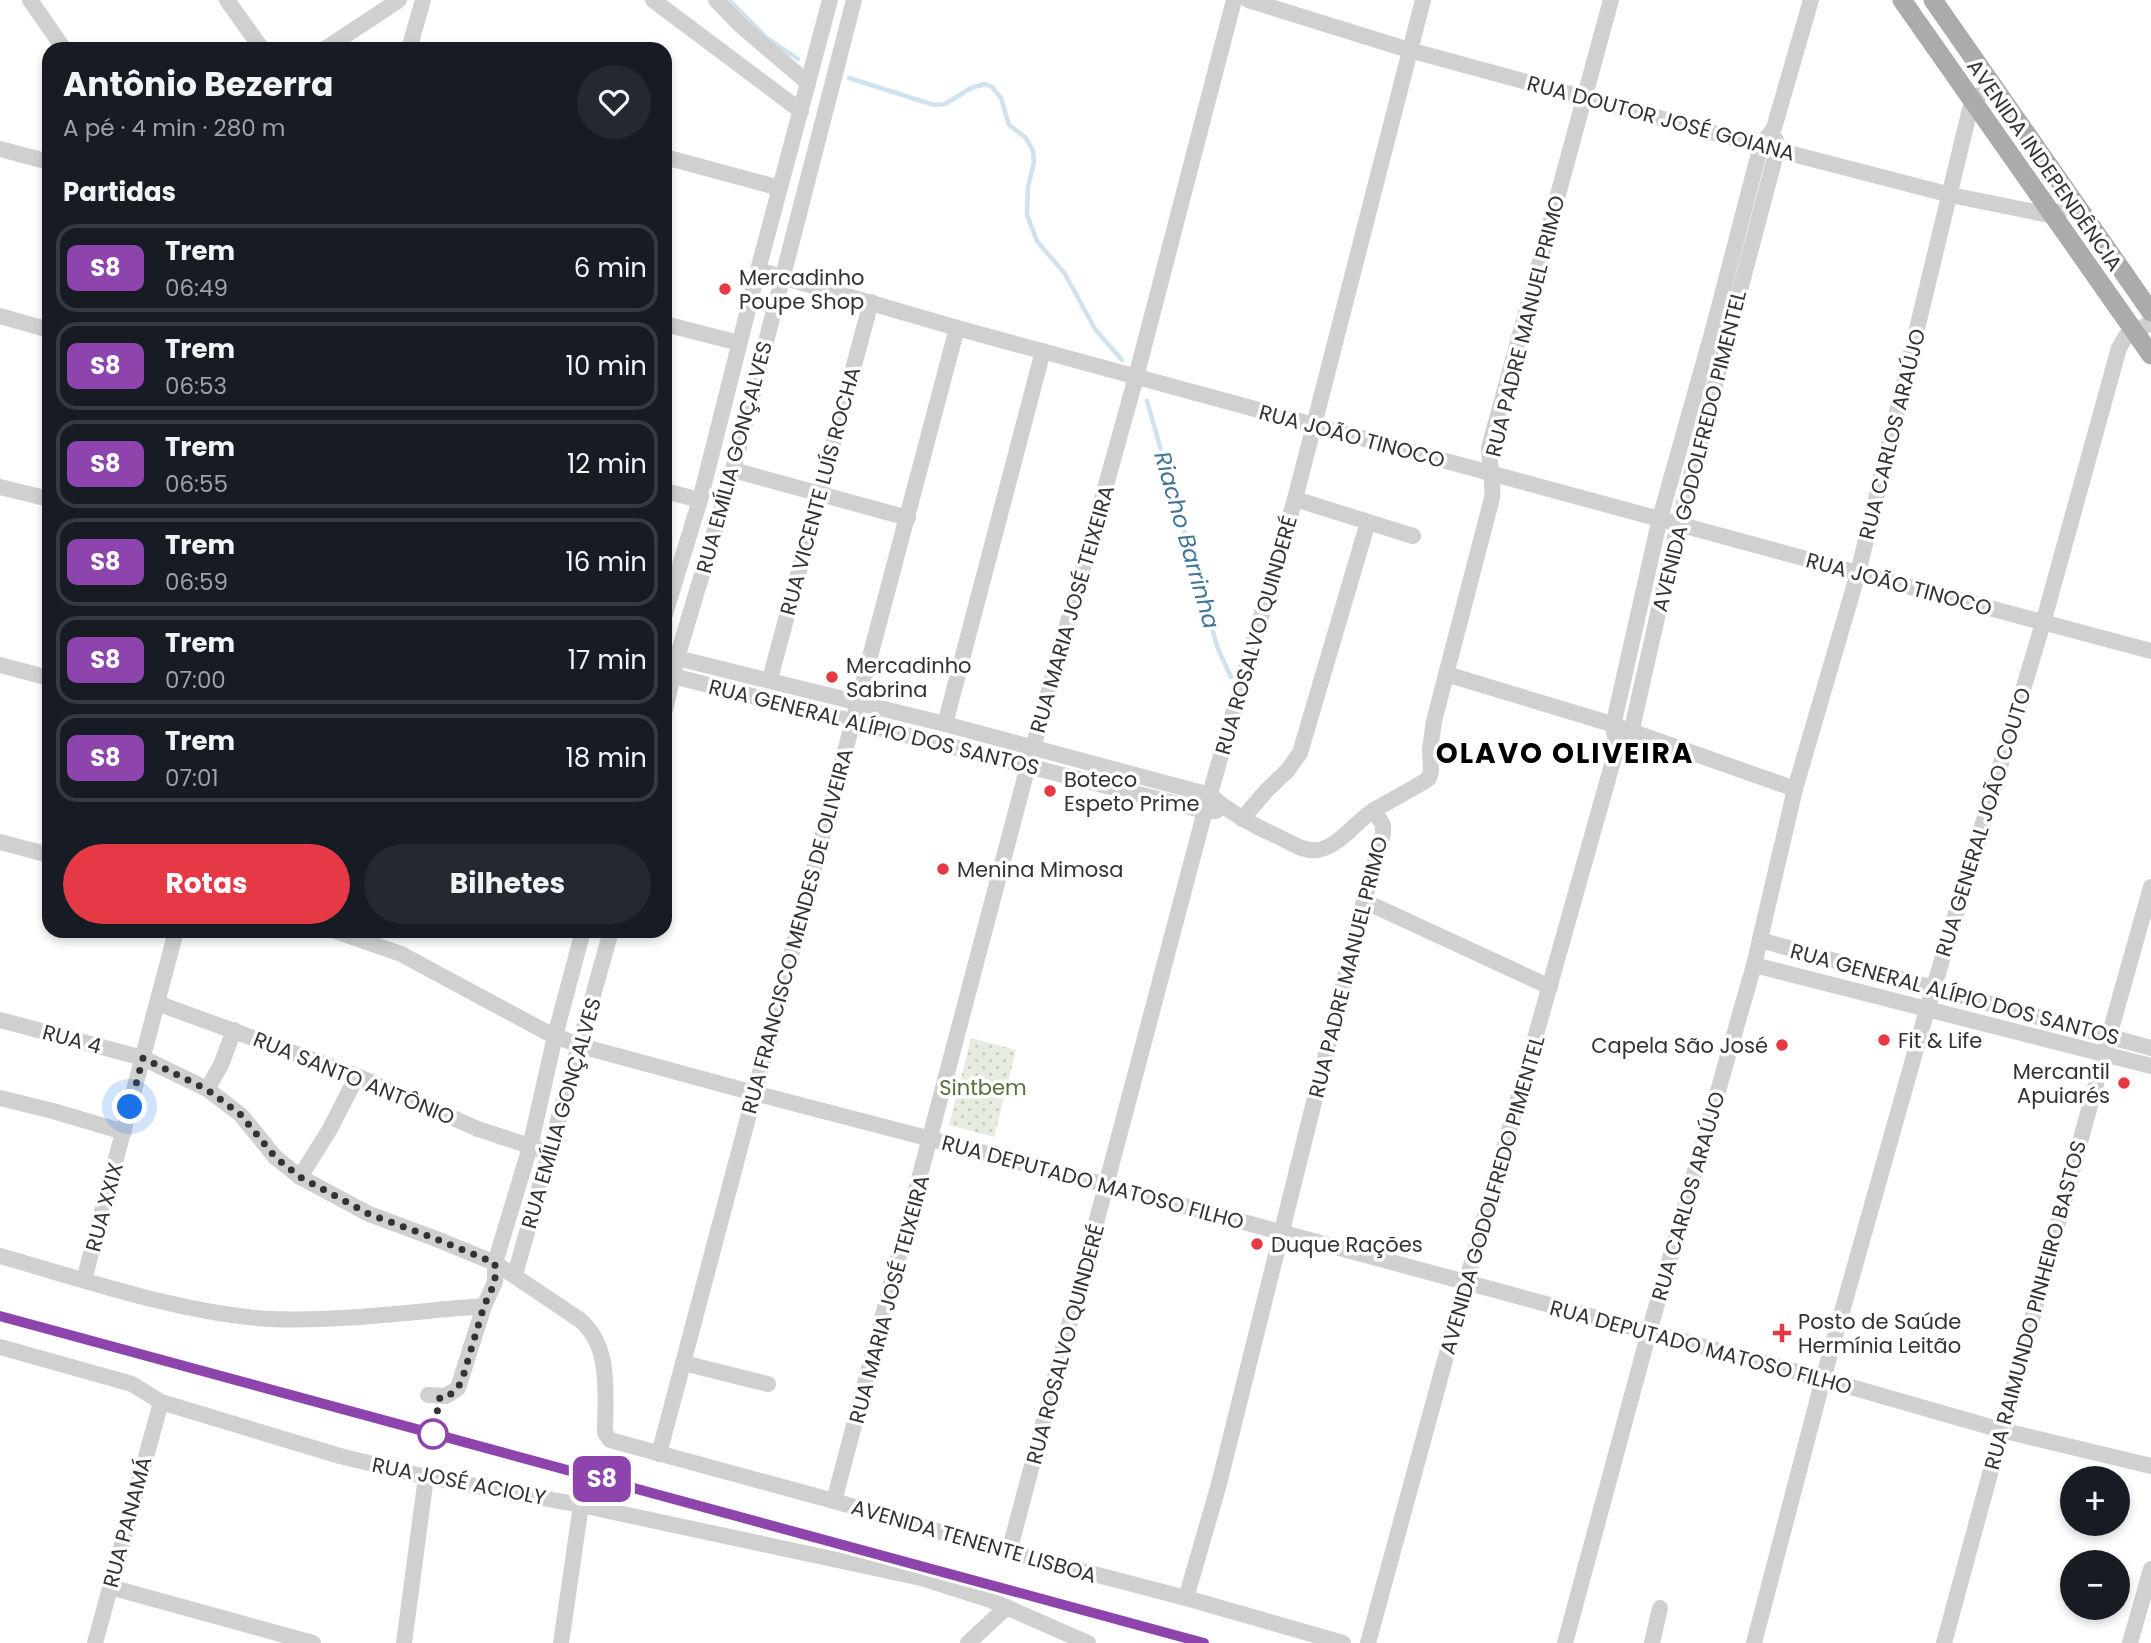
<!DOCTYPE html>
<html lang="pt">
<head>
<meta charset="utf-8">
<style>
	body { margin:0; font-family:Poppins,sans-serif; background:#242831; color:#f1f3f6; height:100vh; display:flex; flex-direction:column; font-size:26px; white-space:nowrap }
	* { box-sizing:border-box; margin:0 }
	p { font-size:23px; color:#9ea1a6 }
	.icon { flex:none; width:38px; height:38px; fill:none; stroke:currentColor; stroke-width:2; stroke-linecap:round; stroke-linejoin:round }
	.map { position:relative; flex:1; overflow:hidden }
	.details { position:absolute; left:42px; top:42px; width:630px; height:896px; display:flex; flex-direction:column; background:#171b24; border-radius:21px; box-shadow:0 4px 10px #0003 }
	.details>* { flex:none }
	.badge { padding:0 14px; border-radius:10px; font-size:24px; line-height:46px }
	.tools { position:absolute; left:2060px; top:1466px; display:grid; gap:14px }
	.tools a { display:grid; place-items:center; width:70px; height:70px; border-radius:50%; background:#171b24; box-shadow:0 4px 10px #0003; font-size:35px }
	.you { position:absolute; width:35px; height:35px; margin:-18px; border:5px solid #fff; border-radius:50%; background:#1a73e8; box-shadow:0 0 0 10px #1a73e833 }
	.map>.badge { position:absolute; translate:-50% -50%; box-shadow:0 0 0 4px #fff }
	h2 { padding:0 21px; font-size:26px; line-height:63px }
	.round { display:grid; place-items:center; flex:none; width:74px; height:74px; border-radius:37px; background:#242831 }
	.overview { display:flex; align-items:center; justify-content:space-between; height:119px; padding:0 21px }
	h1 { font-size:33px; font-weight:700; line-height:52px }
	.action { display:flex; gap:14px; margin-top:auto; padding:14px 21px }
	.action a { flex:1; height:80px; border-radius:42px; background:#e63946; color:#fff; font-size:28px; font-weight:700; line-height:80px; text-align:center }
	.action a+a { background:#242831; color:#f1f3f6 }
	ul { padding:0; list-style:none }
	li { display:flex; align-items:center; gap:21px; height:88px; margin:0 14px 10px; padding:0 7px; border:4px solid #363941; border-radius:21px }
	li div { flex:1 }
	li b { display:block; font-size:26px }
	li em { font-style:normal }
	li .badge { min-width:77px; font-weight:700; text-align:center }
	.map>svg:first-child { display:block }
	.park { fill:url(#park-dots) }
	.lines { fill:none; stroke-linecap:round; stroke-linejoin:round }
	.stream { stroke:#cfe2ee; stroke-width:4.5 }
	.minor { stroke:#d0d0d0; stroke-width:16 }
	.major { stroke:#ababab; stroke-width:19 }
	.rail-casing { stroke:#888; stroke-width:7 }
	.rail { stroke:#fff; stroke-width:4.5; stroke-dasharray:13; stroke-linecap:butt }
	.line-casing { stroke:#fff; stroke-width:16 }
	.line { stroke:#8e44ad; stroke-width:10 }
	.walk { stroke:#333; stroke-width:7; stroke-dasharray:0 12.6 }
	.poi-dot { fill:#e63946; stroke:#fff; stroke-width:2.5 }
	.stop-dot { fill:#fff; stroke:#8e44ad; stroke-width:3.5 }
	.labels { text-anchor:middle; dominant-baseline:central; stroke-width:7; stroke-linejoin:round; paint-order:stroke }
	.street-label { font-size:21px; fill:#333; stroke:#fff }
	.poi-label { font-size:21px; fill:#333; stroke:#fff; text-anchor:start }
	.park-label { font-size:21px; fill:#56703f; stroke:#fff }
	.water-label { font-size:23px; font-style:italic; fill:#3f7597; stroke:#fff }
	.district-label { font-size:28px; font-weight:bold; letter-spacing:2px; fill:#000; stroke:#fff }
</style>
</head>
<body>
<div class="map">
<svg width="2151" height="1643" viewBox="0 0 2151 1643">
	<defs>
		<pattern id="park-dots" width="8" height="8" patternUnits="userSpaceOnUse" patternTransform="scale(1.75)"><rect width="8" height="8" fill="#e6ecdf"/><path d="M2 2h.1M6 6h.1" fill="none" stroke="#c6cbc0" stroke-width="1.8" stroke-linecap="round"/></pattern>
	</defs>
	<rect width="100%" height="100%" fill="#fff"/>
	<!-- park -->
	<path class="park" d="M971,1038L1016,1050L994,1137L949,1125Z"/>
	<g class="lines">
		<!-- stream -->
		<g class="stream">
			<path d="M729,0L767,38L798,59"/>
			<path d="M849,78L934,105L945,104L971,88L985,84L992,87L1001,98L1009,125L1026,138L1033,151L1034,162L1028,187L1027,215L1037,241L1065,274L1095,329L1122,360"/>
			<path d="M1147,401L1218,649L1231,677"/>
		</g>
		<!-- minor -->
		<g class="minor">
			<path d="M30,0L64,49"/>
			<path d="M227,0L262,49"/>
			<path d="M653,0L801,111"/>
			<path d="M716,0L739,24L808,83"/>
			<path d="M1248,0L1409,50L1777,150L1951,195L2054,216L2073,202"/>
			<path d="M325,49L399,0"/>
			<path d="M409,49L423,0"/>
			<path d="M0,149L49,162"/>
			<path d="M665,157L780,188"/>
			<path d="M758,270L957,328L1858,573L2151,651"/>
			<path d="M0,316L49,330"/>
			<path d="M665,324L739,343"/>
			<path d="M733,470L908,518"/>
			<path d="M0,487L49,499"/>
			<path d="M665,491L700,500"/>
			<path d="M1295,499L1413,536"/>
			<path d="M665,614L700,500L758,270L830,0"/>
			<path d="M665,655L945,724L1210,795C1230,813 1252,825 1277,836C1290,842 1303,852 1318,850C1340,846 1356,821 1374,810C1391,800 1409,791 1425,781L1429,778L1431,771L1430,749L1434,721L1492,498C1494,481 1489,465 1489,448L1611,0"/>
			<path d="M0,665L49,678"/>
			<path d="M665,674L1205,811H1216"/>
			<path d="M1446,674L1605,722L1795,789"/>
			<path d="M770,679L871,302"/>
			<path d="M665,710L677,658L733,470L854,0"/>
			<path d="M945,724L1043,351"/>
			<path d="M1617,747L1631,733L1678,525L1777,150L1776,140"/>
			<path d="M1242,819L1267,790L1287,771L1300,753L1368,522"/>
			<path d="M0,842L49,855"/>
			<path d="M1364,901L1550,987"/>
			<path d="M335,931L401,954L548,1033L581,1046L754,1093L1107,1185L1823,1379L2001,1430L2151,1466"/>
			<path d="M1760,940L2151,1048"/>
			<path d="M1754,965L2151,1066"/>
			<path d="M157,1003L357,1076L478,1129L551,1153"/>
			<path d="M0,1020L143,1058L207,1089L241,1115L275,1157L300,1177L369,1214L434,1238L495,1263L580,1320C612,1347 605,1395 605,1433L610,1440L834,1501L1009,1552L1186,1598L1343,1643"/>
			<path d="M207,1089L221,1065L234,1030"/>
			<path d="M0,1098L53,1111L124,1132"/>
			<path d="M300,1177L330,1129L357,1076"/>
			<path d="M0,1256C85,1280 183,1314 270,1319C340,1322 414,1311 484,1306"/>
			<path d="M515,1275L611,931"/>
			<path d="M84,1280L176,931"/>
			<path d="M0,1347L132,1384L161,1402L340,1456L426,1477L581,1505L921,1578L990,1600L1088,1643"/>
			<path d="M683,1363L768,1384"/>
			<path d="M428,1395L446,1396L458,1388L484,1306L495,1282V1263L530,1147L555,1036L583,931"/>
			<path d="M659,1454L957,328"/>
			<path d="M834,1501L1028,766L1136,377L1234,0"/>
			<path d="M1009,1552L1205,811L1295,499L1423,0"/>
			<path d="M110,1587L313,1643"/>
			<path d="M1186,1598L1219,1484L1364,901L1383,834V825L1374,810"/>
			<path d="M95,1643L161,1402"/>
			<path d="M404,1643L426,1477"/>
			<path d="M561,1643L581,1505"/>
			<path d="M968,1643L1007,1607"/>
			<path d="M1368,1643L1466,1283L1617,747L1613,726L1660,518L1714,326L1761,145L1774,128L1811,0"/>
			<path d="M1565,1643L1649,1332L1754,965L1795,789L1858,573L1972,101L1993,85"/>
			<path d="M1652,1643L1660,1608"/>
			<path d="M1754,1643L1823,1379L1927,1010L2043,623L2119,348L2126,336L2151,323"/>
			<path d="M1944,1643L2104,1054L2151,887"/>
			<path d="M2130,1643L2151,1569"/>
		</g>
		<!-- major -->
		<g class="major">
			<path d="M1902,0L2151,355"/>
			<path d="M1933,0L2151,312"/>
		</g>
		<defs>
			<path id="rail" d="M0,1316L1204,1643"/>
		</defs>
		<!-- rail casing -->
		<use href="#rail" class="rail-casing"/>
		<!-- rail -->
		<use href="#rail" class="rail"/>
	</g>
	<g class="lines">
		<defs>
			<path id="line" d="M0,1316L1204,1643"/>
		</defs>
		<!-- line casing -->
		<use href="#line" class="line-casing"/>
		<!-- line -->
		<use href="#line" class="line"/>
		<!-- walk -->
		<path class="walk" d="M130,1107L143,1058L206,1089L224,1102L241,1115L275,1157L300,1177L369,1214L434,1238L495,1263V1282L484,1306L462,1380C457,1390 452,1396 440,1397L433,1434"/>
	</g>
	<!-- markers -->
	<g class="poi-dot">
		<circle cx="725" cy="289" r="7"/>
		<circle cx="832" cy="677" r="7"/>
		<circle cx="1050" cy="791" r="7"/>
		<circle cx="943" cy="869" r="7"/>
		<circle cx="1884" cy="1040" r="7"/>
		<circle cx="1782" cy="1045" r="7"/>
		<circle cx="2124" cy="1083" r="7"/>
		<circle cx="1257" cy="1244" r="7"/>
		<path d="M1778.5 1322.5h7v7h7v7h-7v7h-7v-7h-7v-7h7z"/>
	</g>
	<circle class="stop-dot" cx="433" cy="1434" r="14"/>
	<g class="labels">
		<!-- street labels -->
		<g class="street-label">
			<text transform="translate(1661 118) rotate(15)">RUA DOUTOR JOSÉ GOIANA</text>
			<text transform="translate(2045 165) rotate(55)">AVENIDA INDEPENDÊNCIA</text>
			<text transform="translate(1525 326) rotate(-76)">RUA PADRE MANUEL PRIMO</text>
			<text transform="translate(1892 434) rotate(-76)">RUA CARLOS ARAÚJO</text>
			<text transform="translate(1352 436) rotate(15)">RUA JOÃO TINOCO</text>
			<text transform="translate(1699 451) rotate(-76)">AVENIDA GODOLFREDO PIMENTEL</text>
			<text transform="translate(734 457) rotate(-75)">RUA EMÍLIA GONÇALVES</text>
			<text transform="translate(820 491) rotate(-75)">RUA VICENTE LUÍS ROCHA</text>
			<text transform="translate(1899 584) rotate(15)">RUA JOÃO TINOCO</text>
			<text transform="translate(1072 609) rotate(-74)">RUA MARIA JOSÉ TEIXEIRA</text>
			<text transform="translate(1256 635) rotate(-74)">RUA ROSALVO QUINDERÉ</text>
			<text transform="translate(874 727) rotate(14)">RUA GENERAL ALÍPIO DOS SANTOS</text>
			<text transform="translate(1983 822) rotate(-73)">RUA GENERAL JOÃO COUTO</text>
			<text transform="translate(797 931) rotate(-75)">RUA FRANCISCO MENDES DE OLIVEIRA</text>
			<text transform="translate(1348 967) rotate(-76)">RUA PADRE MANUEL PRIMO</text>
			<text transform="translate(1955 994) rotate(15)">RUA GENERAL ALÍPIO DOS SANTOS</text>
			<text transform="translate(72 1039) rotate(15)">RUA 4</text>
			<text transform="translate(354 1078) rotate(22)">RUA SANTO ANTÔNIO</text>
			<text transform="translate(561 1113) rotate(-74)">RUA EMÍLIA GONÇALVES</text>
			<text transform="translate(1093 1182) rotate(15)">RUA DEPUTADO MATOSO FILHO</text>
			<text transform="translate(1492 1195) rotate(-74)">AVENIDA GODOLFREDO PIMENTEL</text>
			<text transform="translate(1688 1196) rotate(-74)">RUA CARLOS ARAÚJO</text>
			<text transform="translate(104 1207) rotate(-75)">RUA XXIX</text>
			<text transform="translate(889 1299) rotate(-75)">RUA MARIA JOSÉ TEIXEIRA</text>
			<text transform="translate(2035 1305) rotate(-75)">RUA RAIMUNDO PINHEIRO BASTOS</text>
			<text transform="translate(1065 1344) rotate(-75)">RUA ROSALVO QUINDERÉ</text>
			<text transform="translate(1701 1347) rotate(15)">RUA DEPUTADO MATOSO FILHO</text>
			<text transform="translate(459 1481) rotate(11)">RUA JOSÉ ACIOLY</text>
			<text transform="translate(127 1522) rotate(-75)">RUA PANAMÁ</text>
			<text transform="translate(974 1541) rotate(16)">AVENIDA TENENTE LISBOA</text>
		</g>
		<!-- poi labels -->
		<g class="poi-label">
			<text x="739" y="277">Mercadinho<tspan x="739" dy="24">Poupe Shop</tspan></text>
			<text x="846" y="665">Mercadinho<tspan x="846" dy="24">Sabrina</tspan></text>
			<text x="1064" y="779">Boteco<tspan x="1064" dy="24">Espeto Prime</tspan></text>
			<text x="957" y="869">Menina Mimosa</text>
			<text x="1898" y="1040">Fit &amp; Life</text>
			<text x="1768" y="1045" text-anchor="end">Capela São José</text>
			<text x="2110" y="1071" text-anchor="end">Mercantil<tspan x="2110" dy="24">Apuiarés</tspan></text>
			<text x="1271" y="1244">Duque Rações</text>
			<text x="1798" y="1321">Posto de Saúde<tspan x="1798" dy="24">Hermínia Leitão</tspan></text>
		</g>
		<!-- park labels -->
		<g class="park-label">
			<text x="983" y="1087">Sintbem</text>
		</g>
		<!-- water labels -->
		<g class="water-label">
			<text transform="translate(1187 540) rotate(74)">Riacho Barrinha</text>
		</g>
		<!-- district labels -->
		<g class="district-label">
			<text x="1565" y="753">OLAVO OLIVEIRA</text>
		</g>
	</g>
</svg>
<div class="tools">
<a>+</a>
<a>−</a>
</div>
<div class="you" style="left:130px;top:1107px"></div>
<b class="badge" style="left:602px;top:1479px;background:#8e44ad;color:#fff">S8</b>
<section class="details">
<div class="overview"><div><h1>Antônio Bezerra</h1><p>A pé · 4 min · 280 m</p></div><a class="round"><svg class="icon" aria-label="heart" viewBox="0 0 24 24"><path d="M12 20l-8-8c-3-5 5-10 8-4 3-6 11-1 8 4z"/></svg></a></div>
<h2>Partidas</h2>
<ul>
<li><span class="badge" style="background:#8e44ad;color:#fff">S8</span><div><b>Trem</b><p>06:49</p></div><em>6 min</em></li>
<li><span class="badge" style="background:#8e44ad;color:#fff">S8</span><div><b>Trem</b><p>06:53</p></div><em>10 min</em></li>
<li><span class="badge" style="background:#8e44ad;color:#fff">S8</span><div><b>Trem</b><p>06:55</p></div><em>12 min</em></li>
<li><span class="badge" style="background:#8e44ad;color:#fff">S8</span><div><b>Trem</b><p>06:59</p></div><em>16 min</em></li>
<li><span class="badge" style="background:#8e44ad;color:#fff">S8</span><div><b>Trem</b><p>07:00</p></div><em>17 min</em></li>
<li><span class="badge" style="background:#8e44ad;color:#fff">S8</span><div><b>Trem</b><p>07:01</p></div><em>18 min</em></li>
</ul>
<div class="action"><a>Rotas</a><a>Bilhetes</a></div>
</section>
</div>
</body>
</html>
